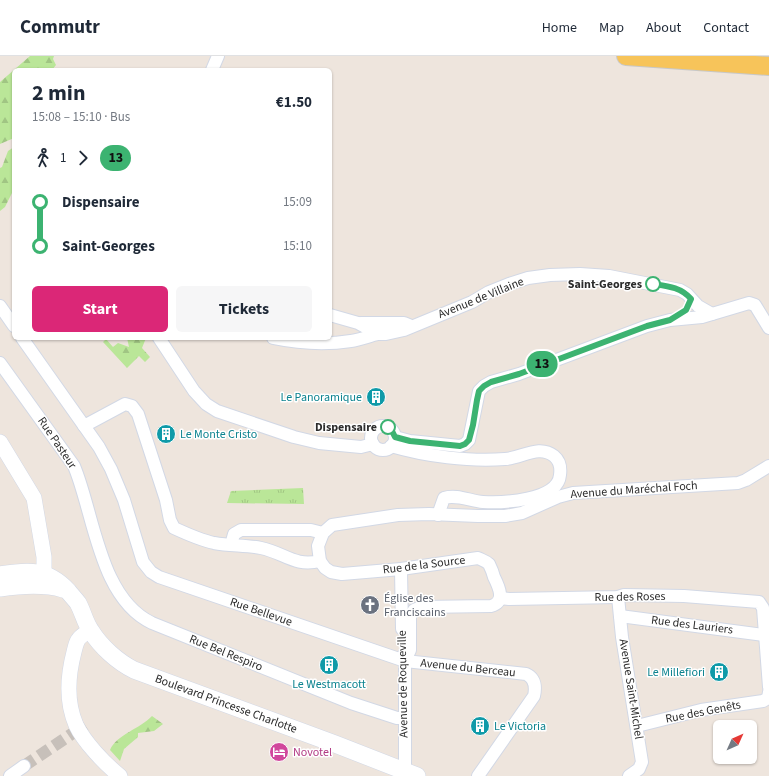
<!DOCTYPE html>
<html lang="en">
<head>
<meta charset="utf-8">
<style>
	body { margin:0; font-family:"Source Sans 3",sans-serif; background:#f6f6f7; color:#1f2937; height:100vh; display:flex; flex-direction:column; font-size:15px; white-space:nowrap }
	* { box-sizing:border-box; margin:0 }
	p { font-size:13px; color:#747a83 }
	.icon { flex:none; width:22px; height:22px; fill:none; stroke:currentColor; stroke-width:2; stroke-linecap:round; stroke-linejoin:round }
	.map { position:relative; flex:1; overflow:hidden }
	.drawer { position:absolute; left:12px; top:12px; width:320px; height:272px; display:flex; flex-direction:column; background:#fff; border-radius:6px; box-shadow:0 1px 3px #0004 }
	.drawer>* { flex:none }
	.badge { padding:0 8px; border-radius:13px; font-size:14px; line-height:26px }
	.needle { width:26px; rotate:45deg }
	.controls { position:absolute; left:713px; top:664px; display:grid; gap:8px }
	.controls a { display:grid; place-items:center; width:44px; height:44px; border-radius:6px; background:#fff; box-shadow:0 1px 3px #0004; font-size:20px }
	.map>.badge { position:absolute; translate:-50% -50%; box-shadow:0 0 0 2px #fff }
	.legs { display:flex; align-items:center; gap:6px; height:44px; padding:0 20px; font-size:13px }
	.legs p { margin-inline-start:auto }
	.summary { display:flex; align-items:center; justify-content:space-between; height:68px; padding:0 20px }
	h1 { font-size:22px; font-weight:700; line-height:30px }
	.cta { display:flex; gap:8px; margin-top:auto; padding:8px 20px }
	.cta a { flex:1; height:46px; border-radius:6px; background:#db2777; color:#fff; font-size:16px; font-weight:700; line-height:46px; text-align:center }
	.cta a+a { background:#f6f6f7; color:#1f2937 }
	ul { padding:0 20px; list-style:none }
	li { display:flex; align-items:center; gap:14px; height:44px; font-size:15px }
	li i { display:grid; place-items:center; width:6px; height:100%; margin:0 5px; background:currentColor }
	li i::after { content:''; width:10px; height:10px; margin:-5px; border:3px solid; border-radius:50%; background:#fff }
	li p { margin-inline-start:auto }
	li:first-child i { background:linear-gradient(#0000 50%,currentColor 0) }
	li:last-child i { background:linear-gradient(currentColor 50%,#0000 0) }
	header { display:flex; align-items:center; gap:24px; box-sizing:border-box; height:56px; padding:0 20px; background:#fff; border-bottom:1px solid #e0e1e3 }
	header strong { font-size:19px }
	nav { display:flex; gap:22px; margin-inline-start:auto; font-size:14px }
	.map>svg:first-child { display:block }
	.grass { fill:url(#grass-tufts) }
	.forest { fill:url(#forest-firs) }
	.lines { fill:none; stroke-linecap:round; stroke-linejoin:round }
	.minor-tunnel { stroke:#c7c0ba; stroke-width:12; stroke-dasharray:12 6; stroke-linecap:butt }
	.minor-casing { stroke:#d2d8e5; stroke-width:14 }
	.tertiary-casing { stroke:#d2d8e5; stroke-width:16 }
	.secondary-casing { stroke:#d2d8e5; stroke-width:18 }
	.primary-casing { stroke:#c8c8c8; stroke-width:20 }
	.minor { stroke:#fff; stroke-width:12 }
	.tertiary { stroke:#fff; stroke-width:15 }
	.secondary { stroke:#fff; stroke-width:17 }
	.primary { stroke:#f7c45a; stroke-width:18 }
	.line-1-casing { stroke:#fff; stroke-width:9 }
	.line-1 { stroke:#3cb371; stroke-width:6 }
	.stop-1-dot { fill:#fff; stroke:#3cb371; stroke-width:2 }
	.labels { text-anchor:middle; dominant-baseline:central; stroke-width:3; stroke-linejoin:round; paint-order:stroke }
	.stop-label { font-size:12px; font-weight:bold; fill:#2c2c2c; stroke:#fff; text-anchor:end }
	.street-label { font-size:12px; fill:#2c2c2c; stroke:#fff }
	.culture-label { font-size:12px; fill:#0d838f; stroke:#fff; text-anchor:end }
	.worship-label { font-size:12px; fill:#5b616d; stroke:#fff; text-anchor:start }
	.hotel-label { font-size:12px; fill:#b23c85; stroke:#fff; text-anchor:start }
</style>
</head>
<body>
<header>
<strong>Commutr</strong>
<nav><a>Home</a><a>Map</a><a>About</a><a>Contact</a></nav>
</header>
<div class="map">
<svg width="769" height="720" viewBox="0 0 769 720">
	<defs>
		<pattern id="grass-tufts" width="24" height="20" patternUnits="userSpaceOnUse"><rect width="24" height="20" fill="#bae698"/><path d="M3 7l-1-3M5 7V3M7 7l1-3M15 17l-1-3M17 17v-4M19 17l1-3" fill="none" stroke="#a0c583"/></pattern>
		<pattern id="forest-firs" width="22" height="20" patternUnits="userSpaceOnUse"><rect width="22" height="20" fill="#bae698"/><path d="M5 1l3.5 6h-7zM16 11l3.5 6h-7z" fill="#a0c583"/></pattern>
	</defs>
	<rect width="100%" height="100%" fill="#eee5dd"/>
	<!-- grass -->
	<path class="grass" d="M303,432L304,448L227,447L231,435Z"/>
	<!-- forest -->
	<g class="forest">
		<path d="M30,0H54L53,3L56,9L52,14H14V82L0,88V26Z"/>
		<path d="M14,91V133L5,151L0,155V112L2,111L8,95Z"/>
		<path d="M127,282H146L142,292L150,301L145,306L139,300L127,312L103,286L106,283L113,291L118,287L129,291Z"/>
		<path d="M152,660L163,668L154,675L138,677V681L124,693L120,705L110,694C117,678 140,673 152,660Z"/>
	</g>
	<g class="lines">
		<!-- minor-tunnel -->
		<path class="minor-tunnel" d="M24,710L85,669"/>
		<defs>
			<g id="minor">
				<path d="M212,14L218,0"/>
				<path d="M0,250L14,270"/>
				<path d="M330,259L358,267L378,278H386L404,274L472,246L489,236L509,228L528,222L550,219L580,218L609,220L680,234L687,238L698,250L712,258"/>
				<path d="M361,267H404L409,269"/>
				<path d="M22,282L99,391L111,413L124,444L143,506L151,516L159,521L405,605L526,618C535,622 536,631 534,640L478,720"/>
				<path d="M159,282L194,335L206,348L217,355L294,381L319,387L361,391L373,388"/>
				<path d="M273,282C297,287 326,289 351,285C360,284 369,280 378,278"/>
				<path d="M0,307L74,410C94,457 99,542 152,567L351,647L397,662H404"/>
				<path d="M84,370L125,348L132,350L138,358L166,444L170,464L174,472C187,478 200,484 214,487C230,490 246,489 261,492C285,497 294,511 320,505"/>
				<circle cx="383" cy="382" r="12"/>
				<path d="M395,381L410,385L460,390L465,388L469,384L479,335L484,330L491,326L519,318L647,270L670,264L702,261L749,247L755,249L769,272"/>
				<path d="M391,390C425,400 470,406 505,403C522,402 539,388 554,400C560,405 561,412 560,419C558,445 501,447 483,446C470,445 457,438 444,442L438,459"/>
				<path d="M231,489L234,478L241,474H311L323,477"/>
				<path d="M401,513L402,573"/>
				<path d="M618,541L622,581L642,706L639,713L629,720"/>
				<path d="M500,542L509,543L618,541L624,539L684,540L759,546L763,552L769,631"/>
				<path d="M620,560L764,579"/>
				<path d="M404,598L405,605V715"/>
				<path d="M405,605L410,594V560L414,554L421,551L491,550C506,546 499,531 494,521C493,517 491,512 489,508C486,505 482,504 478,502L401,513L342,518L331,516L325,512L320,505L318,490L323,477L332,469L398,459L429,458L478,460H505L522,457L558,441L573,437L738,427L746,424L769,410"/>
				<path d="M637,670L701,654L763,645L768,642L769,636"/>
				<path d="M10,720L24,710"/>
			</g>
			<g id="tertiary">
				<path d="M0,386L34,442L44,501V518"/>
				<path d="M90,574C86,577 80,580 78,584C76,587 75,592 74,596C68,619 66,646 76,669C84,686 105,708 120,720"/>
			</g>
			<g id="secondary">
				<path d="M0,519C28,514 48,513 68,535C71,539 75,543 78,547C83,556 85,567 91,575C101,591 118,606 134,614L335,688L417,720"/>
				<path d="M0,532C21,529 43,527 63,533"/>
			</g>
			<path id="primary" d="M626,0L769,10"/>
		</defs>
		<!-- minor casing -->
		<use href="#minor" class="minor-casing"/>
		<!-- tertiary casing -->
		<use href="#tertiary" class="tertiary-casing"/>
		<!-- secondary casing -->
		<use href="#secondary" class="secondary-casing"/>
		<!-- primary casing -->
		<use href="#primary" class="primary-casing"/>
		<!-- minor -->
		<use href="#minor" class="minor"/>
		<!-- tertiary -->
		<use href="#tertiary" class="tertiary"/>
		<!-- secondary -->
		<use href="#secondary" class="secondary"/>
		<!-- primary -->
		<use href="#primary" class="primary"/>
	</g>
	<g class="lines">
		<defs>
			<path id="line-1" d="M388,371L391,373L395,381L410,385L460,390L465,388L469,384L473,369L477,344L479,335L484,330L491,326L519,318L647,270L670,264L686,254L691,243C681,231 667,230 653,228"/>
		</defs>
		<!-- line-1 casing -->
		<use href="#line-1" class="line-1-casing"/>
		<!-- line-1 -->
		<use href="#line-1" class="line-1"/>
	</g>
	<!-- icons -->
	<defs>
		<symbol id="building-disc" viewBox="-11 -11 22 22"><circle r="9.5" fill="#0f9aa8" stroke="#fff"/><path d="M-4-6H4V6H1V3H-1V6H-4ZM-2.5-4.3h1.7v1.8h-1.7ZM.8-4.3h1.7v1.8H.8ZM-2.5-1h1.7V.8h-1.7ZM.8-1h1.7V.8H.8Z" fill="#fff"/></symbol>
		<symbol id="church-disc" viewBox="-11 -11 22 22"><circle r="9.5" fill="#6b7280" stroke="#fff"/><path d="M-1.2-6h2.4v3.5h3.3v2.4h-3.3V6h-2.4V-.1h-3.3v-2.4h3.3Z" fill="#fff"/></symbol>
		<symbol id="hotel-disc" viewBox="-11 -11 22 22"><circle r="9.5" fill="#d1479c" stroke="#fff"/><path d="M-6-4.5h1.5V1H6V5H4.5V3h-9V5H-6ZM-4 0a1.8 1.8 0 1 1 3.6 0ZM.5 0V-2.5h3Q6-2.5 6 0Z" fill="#fff"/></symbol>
	</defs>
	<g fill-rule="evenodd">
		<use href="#building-disc" x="365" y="330" width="22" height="22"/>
		<use href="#building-disc" x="155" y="367" width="22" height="22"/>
		<use href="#church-disc" x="359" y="538" width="22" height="22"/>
		<use href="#building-disc" x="318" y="598" width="22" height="22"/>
		<use href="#building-disc" x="708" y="605" width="22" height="22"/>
		<use href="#building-disc" x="469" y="659" width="22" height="22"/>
		<use href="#hotel-disc" x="268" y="685" width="22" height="22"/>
	</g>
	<!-- markers -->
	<g class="stop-1-dot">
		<circle cx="653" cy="228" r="7"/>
		<circle cx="388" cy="371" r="7"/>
	</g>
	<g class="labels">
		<!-- stop labels -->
		<g class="stop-label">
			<text x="642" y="228">Saint-Georges</text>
			<text x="377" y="371">Dispensaire</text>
		</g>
		<!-- street labels -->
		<g class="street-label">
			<text transform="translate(481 242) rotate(-22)">Avenue de Villaine</text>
			<text transform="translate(57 387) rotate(56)">Rue Pasteur</text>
			<text transform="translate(634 434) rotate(-4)">Avenue du Maréchal Foch</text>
			<text transform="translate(424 509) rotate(-7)">Rue de la Source</text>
			<text transform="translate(630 541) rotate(-1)">Rue des Roses</text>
			<text transform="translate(261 556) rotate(19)">Rue Bellevue</text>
			<text transform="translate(692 569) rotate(7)">Rue des Lauriers</text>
			<text transform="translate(226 597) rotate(22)">Rue Bel Respiro</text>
			<text transform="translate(468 612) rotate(6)">Avenue du Berceau</text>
			<text transform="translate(403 628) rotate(-91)">Avenue de Roqueville</text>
			<text transform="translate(631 633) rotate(81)">Avenue Saint-Michel</text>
			<text transform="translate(226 648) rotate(20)">Boulevard Princesse Charlotte</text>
			<text transform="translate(703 656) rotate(-11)">Rue des Genêts</text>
		</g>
		<!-- culture labels -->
		<g class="culture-label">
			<text x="362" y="341">Le Panoramique</text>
			<text x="180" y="378" text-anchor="start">Le Monte Cristo</text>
			<text x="705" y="616">Le Millefiori</text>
			<text x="329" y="628" text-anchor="middle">Le Westmacott</text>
			<text x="494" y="670" text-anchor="start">Le Victoria</text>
		</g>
		<!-- worship labels -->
		<g class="worship-label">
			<text x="384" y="542">Église des<tspan x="384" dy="14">Franciscains</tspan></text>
		</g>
		<!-- hotel labels -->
		<g class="hotel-label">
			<text x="293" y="696">Novotel</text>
		</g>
	</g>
</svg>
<div class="controls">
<a><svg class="needle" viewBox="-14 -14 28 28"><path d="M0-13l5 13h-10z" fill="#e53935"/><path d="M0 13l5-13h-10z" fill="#747a83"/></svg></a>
</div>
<b class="badge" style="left:542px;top:308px;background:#3cb371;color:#111">13</b>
<section class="drawer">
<div class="summary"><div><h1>2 min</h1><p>15:08 – 15:10 · Bus</p></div><b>€1.50</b></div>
<div class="legs"><svg class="icon" aria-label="walk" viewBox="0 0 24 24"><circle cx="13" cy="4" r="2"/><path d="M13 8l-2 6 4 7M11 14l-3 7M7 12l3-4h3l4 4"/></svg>1<svg class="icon" aria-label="forward" viewBox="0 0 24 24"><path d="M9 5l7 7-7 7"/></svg><b class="badge" style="background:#3cb371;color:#111">13</b></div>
<ul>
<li><i style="color:#3cb371"></i><b>Dispensaire</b><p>15:09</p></li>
<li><i style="color:#3cb371"></i><b>Saint-Georges</b><p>15:10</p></li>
</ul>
<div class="cta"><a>Start</a><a>Tickets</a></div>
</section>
</div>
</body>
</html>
